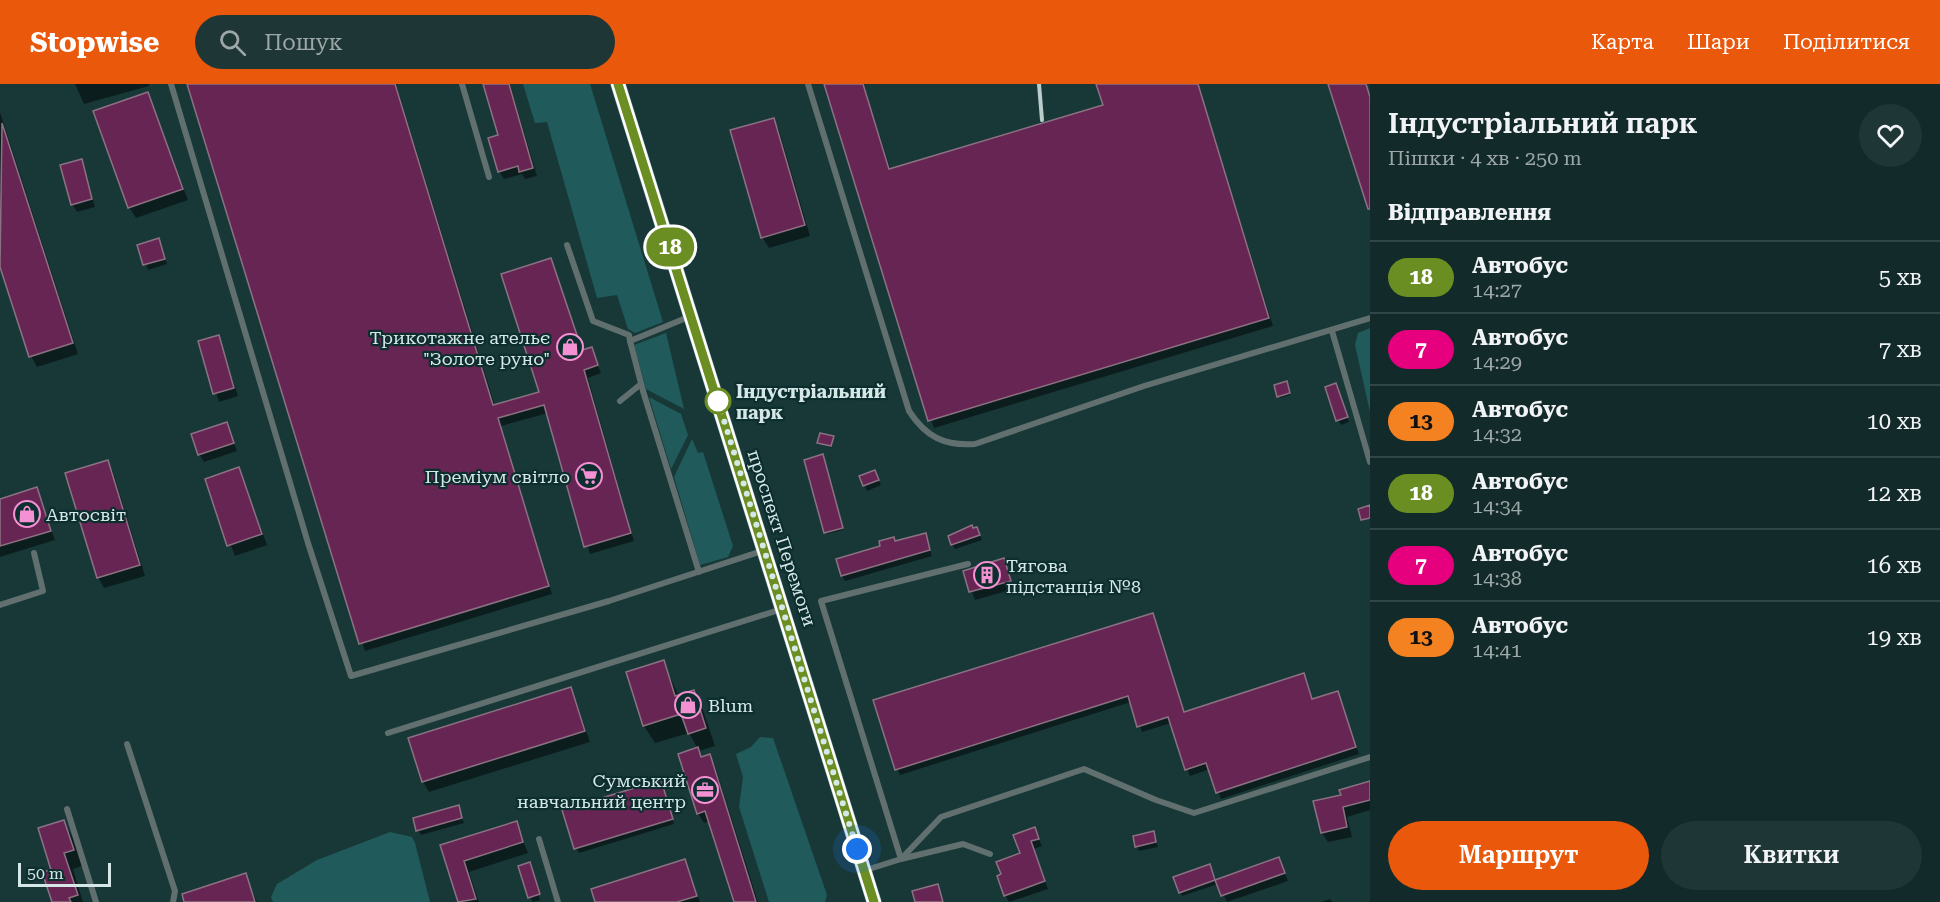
<!DOCTYPE html>
<html lang="uk">
<head>
<meta charset="utf-8">
<style>
	body { margin:0; font-family:"Roboto Serif",serif; background:#1f3636; color:#f1f3f6; height:100vh; display:flex; flex-direction:column; font-size:22px; white-space:nowrap }
	* { box-sizing:border-box; margin:0 }
	p { font-size:20px; color:#9ca7a8 }
	.icon { flex:none; width:33px; height:33px; fill:none; stroke:currentColor; stroke-width:2; stroke-linecap:round; stroke-linejoin:round }
	.map { position:relative; flex:1; overflow:hidden }
	.drawer { display:flex; flex-direction:column; background:#122a2a; width:570px }
	.drawer>* { flex:none }
	.badge { padding:0 12px; border-radius:20px; font-size:21px; line-height:39px }
	.scale { position:absolute; left:18px; bottom:15px; width:93px; box-sizing:border-box; padding-left:6px; border:3px solid #d5e7e6; border-top:0; font-size:16px; line-height:21px; white-space:nowrap; color:#d5e7e6; -webkit-text-stroke:4px #0d2e2e; paint-order:stroke }
	.you { position:absolute; width:30px; height:30px; margin:-15px; border:4px solid #fff; border-radius:50%; background:#1a73e8; box-shadow:0 0 0 9px #1a73e833 }
	.map>.badge { position:absolute; translate:-50% -50%; box-shadow:0 0 0 3px #fff }
	h2 { padding:0 18px; font-size:22px; line-height:54px }
	.round { display:grid; place-items:center; flex:none; width:63px; height:63px; border-radius:32px; background:#1f3636 }
	.summary { display:flex; align-items:center; justify-content:space-between; height:102px; padding:0 18px }
	h1 { font-size:28px; font-weight:600; line-height:45px }
	.action { display:flex; gap:12px; margin-top:auto; padding:12px 18px }
	.action a { flex:1; height:69px; border-radius:36px; background:#ea580c; color:#fff; font-size:24px; font-weight:600; line-height:69px; text-align:center }
	.action a+a { background:#1f3636; color:#f1f3f6 }
	ul { padding:0; list-style:none }
	li { display:flex; align-items:center; gap:18px; height:72px; padding:0 18px; border-top:2px solid #314647 }
	li div { flex:1 }
	li b { display:block; font-size:22px }
	li em { font-style:normal }
	li .badge { min-width:66px; font-weight:700; text-align:center }
	header { display:flex; align-items:center; gap:36px; box-sizing:border-box; height:84px; padding:0 30px; background:#ea580c; color:#fff }
	header strong { font-size:28px }
	nav { display:flex; gap:33px; margin-inline-start:auto; font-size:21px }
	.search { width:420px; height:54px; background:#1f3636; display:flex; align-items:center; gap:15px; box-sizing:border-box; padding:0 21px; border-radius:33px; color:#9ca7a8; font-size:22px }
	main { display:flex; flex:1; min-height:0 }
	.map>svg:first-child { display:block }
	.green { fill:#215a5a }
	.shadow { fill:#0007 }
	.building { fill:#672554; stroke:#8b7282; stroke-width:1.5 }
	.lines { fill:none; stroke-linecap:round; stroke-linejoin:round }
	.lane { stroke:#616f6f; stroke-width:6 }
	.primary { stroke:#8eabab; stroke-width:15 }
	.rail { stroke:#b9cdcc; stroke-width:4 }
	.line-casing { stroke:#fff; stroke-width:14 }
	.line { stroke:#6b8e23; stroke-width:9 }
	.walk { stroke:#d5e7e6; stroke-width:6; stroke-dasharray:0 10.8 }
	.stop-dot { fill:#fff; stroke:#6b8e23; stroke-width:3 }
	.labels { text-anchor:middle; dominant-baseline:central; stroke-width:4.5; stroke-linejoin:round; paint-order:stroke }
	.poi-label { font-size:18px; fill:#d5e7e6; stroke:#0d2e2e; text-anchor:end }
	.stop-label { font-size:18px; font-weight:bold; fill:#d5e7e6; stroke:#0d2e2e; text-anchor:start }
	.street-label { font-size:18px; fill:#d5e7e6; stroke:#0d2e2e }
</style>
</head>
<body>
<header>
<strong>Stopwise</strong>
<div class="search"><svg class="icon" aria-label="search" viewBox="0 0 24 24"><circle cx="10" cy="10" r="6"/><path d="M15 15l6 6"/></svg>Пошук</div>
<nav><a>Карта</a><a>Шари</a><a>Поділитися</a></nav>
</header>
<main>
<div class="map">
<svg width="1370" height="818" viewBox="0 0 1370 818">
	<rect width="100%" height="100%" fill="#183838"/>
	<!-- green -->
	<g class="green">
		<path d="M523,0H590L663,238L635,249L628,245L617,211L597,214L547,38L535,39Z"/>
		<path d="M1370,244V328L1355,261L1358,249Z"/>
		<path d="M666,249L684,325L646,305L634,261Z"/>
		<path d="M649,313L681,330L688,351L671,385Z"/>
		<path d="M692,355L698,369L703,368L733,462L728,473L700,481L674,393Z"/>
		<path d="M760,653L773,654L827,811L825,818H769L739,723L743,693L736,670L751,663Z"/>
		<path d="M390,748L412,753L415,759L430,818H273L271,813L277,800L317,776Z"/>
	</g>
	<!-- shadow -->
	<g class="shadow">
		<path d="M75,0H149V2L84,20Z"/>
		<path d="M189,0H396L495,322L541,309L551,176L583,267L591,265L601,289L588,294L634,457L590,470L548,329L501,342L552,510L365,567Z"/>
		<path d="M484,0H510L537,92L525,95L522,90L504,95L499,87V52Z"/>
		<path d="M826,0H863L891,86L1105,22L1098,0H1198L1273,242L934,344Z"/>
		<path d="M147,10L188,116L136,134L129,123Z"/>
		<path d="M0,28L78,270L37,283L31,272L0,178Z"/>
		<path d="M773,35L779,46L810,152L769,164L762,153Z"/>
		<path d="M81,77L95,123L77,128L72,120Z"/>
		<path d="M158,156L167,180L148,186L139,162Z"/>
		<path d="M219,253L238,312L219,318L200,258Z"/>
		<path d="M1287,301L1290,311L1280,314L1279,312Z"/>
		<path d="M1338,306L1349,338L1341,341L1338,336Z"/>
		<path d="M226,340L237,367L204,378L199,370Z"/>
		<path d="M833,354L831,364L819,359Z"/>
		<path d="M824,374L843,446L827,450L826,448Z"/>
		<path d="M107,378L113,388L145,492L104,504L98,493Z"/>
		<path d="M239,385L267,461L235,472L206,396Z"/>
		<path d="M861,393H877L881,401L867,407Z"/>
		<path d="M36,404L55,456L0,473V415Z"/>
		<path d="M979,449L982,456L955,465L952,460Z"/>
		<path d="M925,451L932,472L845,497L842,492L895,459Z"/>
		<path d="M1003,476L1014,505L975,516L965,488Z"/>
		<path d="M1152,531L1185,630L1306,597L1313,616L1340,615L1359,670L1221,715L1210,685L1190,692L1171,639L1142,648L1131,618L900,691L897,685Z"/>
		<path d="M663,578L679,612L693,608L703,626L715,662L699,667L702,674L709,672L715,682L758,818H735L710,737L704,739L698,729V665L689,649L655,659L644,642L627,589Z"/>
		<path d="M570,605L576,616L590,658L429,708L423,698Z"/>
		<path d="M1370,699V726L1347,733L1352,753L1328,758L1322,749L1315,718L1343,712Z"/>
		<path d="M663,702L674,740L579,769L576,764Z"/>
		<path d="M458,723L464,739L421,751L418,746Z"/>
		<path d="M63,737L73,754L82,782L73,785L83,818H53V787Z"/>
		<path d="M516,739L528,769L469,788L479,818H459L442,762Z"/>
		<path d="M1034,745L1042,762L1034,765L1048,805L1009,818L1005,811L1003,791L1022,770Z"/>
		<path d="M1153,749L1158,763L1139,767L1137,762Z"/>
		<path d="M1279,775L1288,797L1227,818L1218,800L1182,812L1180,808L1211,786L1216,797Z"/>
		<path d="M685,777L700,818H597Z"/>
		<path d="M530,783L540,816L533,818L530,813Z"/>
		<path d="M245,791L257,818H186Z"/>
		<path d="M1330,815L1332,818H1321Z"/>
	</g>
	<!-- building -->
	<g class="building">
		<path d="M187,0H395L493,321L539,308L501,190L551,174L582,266L592,263L598,281L584,286L631,449L584,463L544,321L498,334L549,502L359,560Z"/>
		<path d="M483,0H509L533,84L519,88L518,82L498,88L488,54L498,51Z"/>
		<path d="M824,0H863L889,85L1103,21L1096,0H1198L1269,234L928,337Z"/>
		<path d="M1328,0H1366L1370,13V125H1368Z"/>
		<path d="M148,8L183,105L128,124L93,27Z"/>
		<path d="M774,34L805,141L761,154L730,46Z"/>
		<path d="M2,39L73,259L29,273L0,183Z"/>
		<path d="M82,75L92,115L71,121L60,81Z"/>
		<path d="M159,154L165,175L143,181L137,161Z"/>
		<path d="M219,251L234,304L213,310L198,257Z"/>
		<path d="M1287,297L1290,309L1277,313L1274,301Z"/>
		<path d="M1336,299L1348,333L1336,337L1325,303Z"/>
		<path d="M227,338L234,359L198,371L191,350Z"/>
		<path d="M820,349L834,352L831,362L817,359Z"/>
		<path d="M823,370L843,444L824,449L804,376Z"/>
		<path d="M108,376L140,481L97,494L65,389Z"/>
		<path d="M239,383L262,450L227,462L205,395Z"/>
		<path d="M875,386L879,396L863,402L859,392Z"/>
		<path d="M37,403L51,447L0,462V415Z"/>
		<path d="M1370,421V434L1361,436L1358,425Z"/>
		<path d="M972,441L973,444L977,443L980,451L951,461L948,452Z"/>
		<path d="M926,449L930,466L841,492L836,475L880,462L879,457L894,453L895,457Z"/>
		<path d="M1004,474L1011,497L969,508L963,487Z"/>
		<path d="M1153,529L1184,628L1304,589L1312,615L1338,607L1356,663L1216,709L1206,679L1185,686L1168,633L1137,643L1128,612L895,686L873,616Z"/>
		<path d="M664,576L675,612L694,606L706,644L688,650L681,630L643,642L626,588Z"/>
		<path d="M571,603L585,647L422,698L408,654Z"/>
		<path d="M698,663L701,673L710,670L756,818H734L705,727L697,730L678,670Z"/>
		<path d="M661,696L673,735L574,765L562,726Z"/>
		<path d="M1370,697V716L1343,723L1347,743L1321,749L1313,717L1341,711L1339,706Z"/>
		<path d="M459,721L462,734L416,747L413,734Z"/>
		<path d="M64,736L74,766L64,769L78,811L69,814L71,818H52L42,788L51,786L38,744Z"/>
		<path d="M517,737L523,758L464,777L476,815L458,818L440,761Z"/>
		<path d="M1035,743L1039,755L1031,757L1045,797L1004,812L997,792L1001,790L996,778L1020,769L1013,751Z"/>
		<path d="M1154,747L1156,758L1135,763L1133,752Z"/>
		<path d="M1279,773L1285,789L1221,812L1215,796Z"/>
		<path d="M685,775L697,812L677,818H595L591,805Z"/>
		<path d="M530,778L540,810L528,814L518,782Z"/>
		<path d="M1210,780L1215,796L1179,809L1173,793Z"/>
		<path d="M246,789L255,818H184L182,810Z"/>
		<path d="M938,800L943,818H915L912,807Z"/>
	</g>
	<g class="lines">
		<!-- lane -->
		<g class="lane">
			<path d="M171,0L308,459L351,592L609,517L765,466"/>
			<path d="M462,0L489,93"/>
			<path d="M808,0L909,327C926,353 944,362 975,360L1144,302L1370,234"/>
			<path d="M567,161L593,237L629,251L630,257L691,232"/>
			<path d="M1332,247L1370,378"/>
			<path d="M630,257L643,307L699,488"/>
			<path d="M620,317L641,300"/>
			<path d="M968,480L821,517L901,775L963,760L990,770"/>
			<path d="M0,521L43,507L34,469"/>
			<path d="M388,649L782,525"/>
			<path d="M127,660L175,807L173,818"/>
			<path d="M67,725L96,818"/>
			<path d="M539,755L558,818"/>
			<path d="M866,786L901,775L941,733L1084,685L1156,716L1194,729L1370,673"/>
		</g>
		<!-- primary -->
		<path class="primary" d="M618,0L874,818"/>
		<!-- rail -->
		<path class="rail" d="M1039,0L1042,36"/>
	</g>
	<g class="lines">
		<defs>
			<path id="line" d="M618,0L874,818"/>
		</defs>
		<!-- line casing -->
		<use href="#line" class="line-casing"/>
		<!-- line -->
		<use href="#line" class="line"/>
		<!-- walk -->
		<path class="walk" d="M718,317L857,765"/>
	</g>
	<!-- icons -->
	<defs>
		<symbol id="shop-ring" viewBox="-11 -11 22 22"><circle r="9.5" fill="#0d2e2e" stroke="#f491d3" stroke-width="1.5"/><path d="M-5-2.5h2.3a2.7 3.5 0 0 1 5.4 0H5L5.5 6h-11ZM-1.5-2.5h3a1.5 2.3 0 0 0-3 0Z" fill="#f491d3"/></symbol>
		<symbol id="supermarket-ring" viewBox="-11 -11 22 22"><circle r="9.5" fill="#0d2e2e" stroke="#f491d3" stroke-width="1.5"/><path d="M-6-5.5h2.5l.6 2H6L4.5 2H-2.5L-4.4-4H-6ZM-1.5 3.2a1.3 1.3 0 1 0 .1 0ZM3 3.2a1.3 1.3 0 1 0 .1 0Z" fill="#f491d3"/></symbol>
		<symbol id="building-ring" viewBox="-11 -11 22 22"><circle r="9.5" fill="#0d2e2e" stroke="#f491d3" stroke-width="1.5"/><path d="M-4-6H4V6H1V3H-1V6H-4ZM-2.5-4.3h1.7v1.8h-1.7ZM.8-4.3h1.7v1.8H.8ZM-2.5-1h1.7V.8h-1.7ZM.8-1h1.7V.8H.8Z" fill="#f491d3"/></symbol>
		<symbol id="office-ring" viewBox="-11 -11 22 22"><circle r="9.5" fill="#0d2e2e" stroke="#f491d3" stroke-width="1.5"/><path d="M-6-3h4V-5.5h4V-3h4V5H-6ZM-1-4.5V-3h2v-1.5ZM-6 0V1H6V0Z" fill="#f491d3"/></symbol>
	</defs>
	<g fill-rule="evenodd">
		<use href="#shop-ring" x="555" y="248" width="30" height="30"/>
		<use href="#supermarket-ring" x="574" y="377" width="30" height="30"/>
		<use href="#shop-ring" x="12" y="415" width="30" height="30"/>
		<use href="#building-ring" x="972" y="476" width="30" height="30"/>
		<use href="#shop-ring" x="673" y="606" width="30" height="30"/>
		<use href="#office-ring" x="690" y="691" width="30" height="30"/>
	</g>
	<!-- markers -->
	<circle class="stop-dot" cx="718" cy="317" r="12"/>
	<g class="labels">
		<!-- poi labels -->
		<g class="poi-label">
			<text x="550" y="253">Трикотажне ательє<tspan x="550" dy="21">"Золоте руно"</tspan></text>
			<text x="570" y="392">Преміум світло</text>
			<text x="46" y="430" text-anchor="start">Автосвіт</text>
			<text x="1006" y="481" text-anchor="start">Тягова<tspan x="1006" dy="21">підстанція №8</tspan></text>
			<text x="708" y="621" text-anchor="start">Blum</text>
			<text x="686" y="696">Сумський<tspan x="686" dy="21">навчальний центр</tspan></text>
		</g>
		<!-- stop labels -->
		<g class="stop-label">
			<text x="736" y="307">Індустріальний<tspan x="736" dy="21">парк</tspan></text>
		</g>
		<!-- street labels -->
		<g class="street-label">
			<text transform="translate(782 454) rotate(72)">проспект Перемоги</text>
		</g>
	</g>
</svg>
<div class="scale">50 m</div>
<div class="you" style="left:857px;top:765px"></div>
<b class="badge" style="left:670px;top:163px;background:#6b8e23;color:#fff">18</b>
</div>
<section class="drawer">
<div class="summary"><div><h1>Індустріальний парк</h1><p>Пішки · 4 хв · 250 m</p></div><a class="round"><svg class="icon" aria-label="heart" viewBox="0 0 24 24"><path d="M12 20l-8-8c-3-5 5-10 8-4 3-6 11-1 8 4z"/></svg></a></div>
<h2>Відправлення</h2>
<ul>
<li><span class="badge" style="background:#6b8e23;color:#fff">18</span><div><b>Автобус</b><p>14:27</p></div><em>5 хв</em></li>
<li><span class="badge" style="background:#e6007e;color:#fff">7</span><div><b>Автобус</b><p>14:29</p></div><em>7 хв</em></li>
<li><span class="badge" style="background:#f58220;color:#111">13</span><div><b>Автобус</b><p>14:32</p></div><em>10 хв</em></li>
<li><span class="badge" style="background:#6b8e23;color:#fff">18</span><div><b>Автобус</b><p>14:34</p></div><em>12 хв</em></li>
<li><span class="badge" style="background:#e6007e;color:#fff">7</span><div><b>Автобус</b><p>14:38</p></div><em>16 хв</em></li>
<li><span class="badge" style="background:#f58220;color:#111">13</span><div><b>Автобус</b><p>14:41</p></div><em>19 хв</em></li>
</ul>
<div class="action"><a>Маршрут</a><a>Квитки</a></div>
</section>
</main>
</body>
</html>
